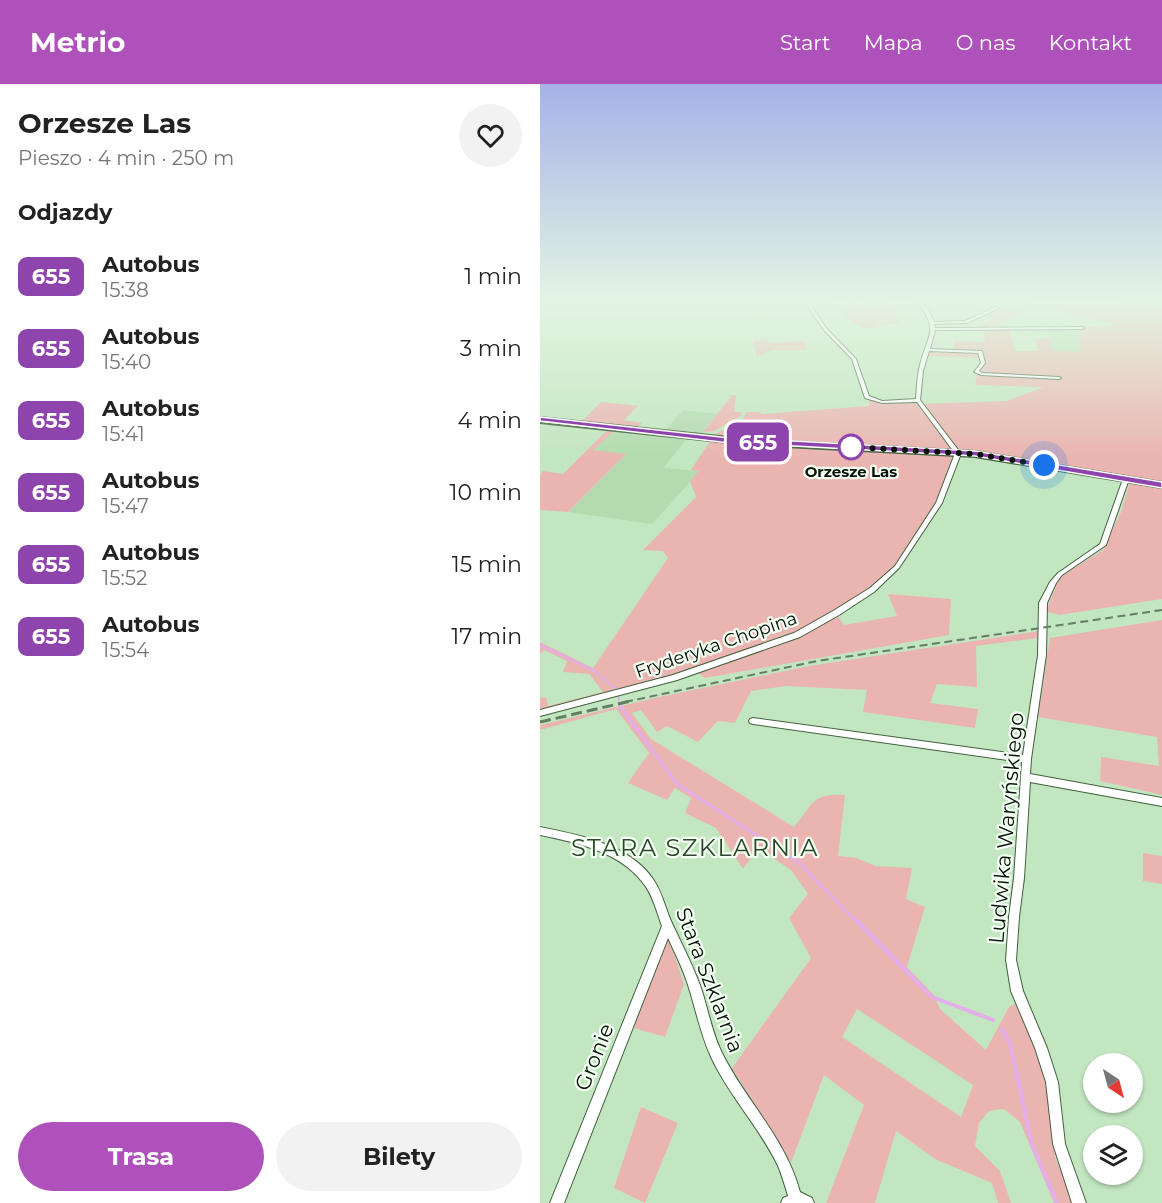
<!DOCTYPE html>
<html lang="pl">
<head>
<meta charset="utf-8">
<style>
	body { margin:0; font-family:Montserrat,sans-serif; background:#f2f2f2; color:#222; height:100vh; display:flex; flex-direction:column; font-size:22px; white-space:nowrap }
	* { box-sizing:border-box; margin:0 }
	p { font-size:20px; color:#767676 }
	.icon { flex:none; width:33px; height:33px; fill:none; stroke:currentColor; stroke-width:2; stroke-linecap:round; stroke-linejoin:round }
	.map { position:relative; flex:1; overflow:hidden }
	.side { display:flex; flex-direction:column; background:#fff; width:540px }
	.side>* { flex:none }
	.badge { padding:0 12px; border-radius:9px; font-size:21px; line-height:39px }
	.needle { width:39px; rotate:144deg }
	.buttons { position:absolute; left:543px; top:969px; display:grid; gap:12px }
	.buttons a { display:grid; place-items:center; width:60px; height:60px; border-radius:50%; background:#fff; box-shadow:0 2px 4px #0004; font-size:30px }
	.you { position:absolute; width:30px; height:30px; margin:-15px; border:4px solid #fff; border-radius:50%; background:#1a73e8; box-shadow:0 0 0 9px #1a73e833 }
	.map>.badge { position:absolute; translate:-50% -50%; box-shadow:0 0 0 3px #fff }
	h2 { padding:0 18px; font-size:22px; line-height:54px }
	.round { display:grid; place-items:center; flex:none; width:63px; height:63px; border-radius:32px; background:#f2f2f2 }
	.summary { display:flex; align-items:center; justify-content:space-between; height:102px; padding:0 18px }
	h1 { font-size:28px; font-weight:700; line-height:45px }
	.cta { display:flex; gap:12px; margin-top:auto; padding:12px 18px }
	.cta a { flex:1; height:69px; border-radius:36px; background:#af51bb; color:#fff; font-size:24px; font-weight:700; line-height:69px; text-align:center }
	.cta a+a { background:#f2f2f2; color:#222 }
	ul { padding:0; list-style:none }
	li { display:flex; align-items:center; gap:18px; height:72px; padding:0 18px }
	li div { flex:1 }
	li b { display:block; font-size:22px }
	li em { font-style:normal }
	li .badge { min-width:66px; font-weight:700; text-align:center }
	header { display:flex; align-items:center; gap:36px; box-sizing:border-box; height:84px; padding:0 30px; background:#af51bb; color:#fff }
	header strong { font-size:28px }
	nav { display:flex; gap:33px; margin-inline-start:auto; font-size:21px }
	main { display:flex; flex:1; min-height:0 }
	.map>svg:first-child { display:block }
	.built { fill:#b3dbaf }
	.green { fill:#eab5b1; fill-rule:evenodd }
	.lines { fill:none; stroke-linecap:round; stroke-linejoin:round }
	.stream-far2 { stroke:#e3aee9; stroke-width:2 }
	.stream-far1 { stroke:#e3aee9; stroke-width:3 }
	.stream { stroke:#e3aee9; stroke-width:4 }
	.street-casing { stroke:#41603f; stroke-width:2 }
	.secondary-casing { stroke:#41603f; stroke-width:4 }
	.street { fill:#fff; fill-rule:evenodd }
	.secondary { fill:#fbeccb; fill-rule:evenodd }
	.rail-far1 { stroke:#657d64; stroke-width:2; stroke-dasharray:8 4.5; stroke-linecap:butt }
	.rail { stroke:#657d64; stroke-width:3; stroke-dasharray:11 5; stroke-linecap:butt }
	.line { fill:#8e44ad; stroke:#fff; stroke-width:1.5 }
	.walk { stroke:#061206; stroke-width:6; stroke-dasharray:0 10.8 }
	.stop-dot { fill:#fff; stroke:#8e44ad; stroke-width:3 }
	.labels { text-anchor:middle; dominant-baseline:central; stroke-width:4.5; stroke-linejoin:round; paint-order:stroke }
	.far-stop-label { font-size:15px; font-weight:bold; fill:#061206; stroke:#f4fff3 }
	.street-label { font-size:18px; fill:#061206; stroke:#f4fff3 }
	.near-street-label { font-size:21px; fill:#061206; stroke:#f4fff3 }
	.near-neighbourhood-label { font-size:24px; letter-spacing:1.5px; fill:#2a4829; stroke:#f4fff3 }
</style>
</head>
<body>
<header>
<strong>Metrio</strong>
<nav><a>Start</a><a>Mapa</a><a>O nas</a><a>Kontakt</a></nav>
</header>
<main>
<section class="side">
<div class="summary"><div><h1>Orzesze Las</h1><p>Pieszo · 4 min · 250 m</p></div><a class="round"><svg class="icon" aria-label="heart" viewBox="0 0 24 24"><path d="M12 20l-8-8c-3-5 5-10 8-4 3-6 11-1 8 4z"/></svg></a></div>
<h2>Odjazdy</h2>
<ul>
<li><span class="badge" style="background:#8e44ad;color:#fff">655</span><div><b>Autobus</b><p>15:38</p></div><em>1 min</em></li>
<li><span class="badge" style="background:#8e44ad;color:#fff">655</span><div><b>Autobus</b><p>15:40</p></div><em>3 min</em></li>
<li><span class="badge" style="background:#8e44ad;color:#fff">655</span><div><b>Autobus</b><p>15:41</p></div><em>4 min</em></li>
<li><span class="badge" style="background:#8e44ad;color:#fff">655</span><div><b>Autobus</b><p>15:47</p></div><em>10 min</em></li>
<li><span class="badge" style="background:#8e44ad;color:#fff">655</span><div><b>Autobus</b><p>15:52</p></div><em>15 min</em></li>
<li><span class="badge" style="background:#8e44ad;color:#fff">655</span><div><b>Autobus</b><p>15:54</p></div><em>17 min</em></li>
</ul>
<div class="cta"><a>Trasa</a><a>Bilety</a></div>
</section>
<div class="map">
<svg width="622" height="1119" viewBox="0 0 622 1119">
	<rect width="100%" height="100%" fill="#c2e6c0"/>
	<!-- built -->
	<g class="built">
		<path d="M541,243L540,268L513,267L507,244Z"/>
		<path d="M143,326L177,330L156,356H146L123,384L160,387L112,440L28,428L85,371L52,366L76,345L121,351Z"/>
	</g>
	<!-- green -->
	<g class="green">
		<path d="M292,217H308L310,221L317,223L311,217H323L325,222L364,220H348L344,217H377V220L383,224H354L360,240L337,241L339,243L324,245L303,232Z"/>
		<path d="M486,217H575L622,223V515L519,531L506,527L520,493L563,466L581,428L591,395L456,370L413,365C410,406 373,465 344,494C330,507 311,517 295,528L304,541L357,532L348,510L411,515L409,551L165,594L154,586L0,626V614L6,613L8,622L63,608L49,590L23,588L27,577L4,566L0,571V558L53,584L128,474L123,467L103,466L156,413L150,397L159,387L151,386L174,351L203,335L207,328H220L221,330L329,322V316L377,320L467,317L504,303L435,301L441,274L388,272L389,267L413,268L415,257L442,258L445,255L444,247L469,246L475,267H498L495,255H510L513,267L540,268L541,243L578,241L499,221L449,245L439,242L452,235L442,232L459,224L473,228L491,219Z"/>
		<path d="M228,256L230,259L264,257L267,266H232L217,273L213,257Z"/>
		<path d="M192,311H196L194,328H202L201,332L174,347L163,348Z"/>
		<path d="M61,318L98,322L84,336L102,339L97,344L41,338Z"/>
		<path d="M67,346L74,347L53,366L86,370L28,428L0,426V391L3,387L23,390Z"/>
		<path d="M622,536V711L560,697L561,673L619,682L617,653L498,633L510,554Z"/>
		<path d="M499,547L498,554L436,562L437,603L397,600L390,619L438,625L435,644L323,628L327,606L246,602L211,607L195,639L178,637L158,658L127,642L117,648L101,626L92,629L111,655L254,743C274,720 271,709 305,711L298,772L317,774L335,782L372,784L366,815L385,823L367,883L393,910L400,925L446,966L469,923L476,919L495,961L508,1008L515,1073L534,1119H514L480,1038L464,1025L449,1027L439,1039L435,1062L460,1087L471,1119H458L452,1099L395,1075L356,1047L335,1119H286L324,1021L284,991L251,1079L192,984L271,874L249,834L268,810L251,786L218,764L203,785L176,744L145,729L151,714L135,704L127,716L88,699L109,669L76,625L0,646V641L115,614L269,582ZM317,925L433,1001L421,1033L302,953Z"/>
		<path d="M603,769L622,772V800L603,797Z"/>
		<path d="M129,855L144,900L125,953L90,943L124,858Z"/>
		<path d="M101,1023L138,1039L105,1119L74,1104Z"/>
	</g>
	<g class="lines">
		<!-- stream-far2 -->
		<g class="stream-far2">
			<path d="M0,561L55,587L78,607"/>
			<path d="M78,612L79,616"/>
		</g>
		<!-- stream-far1 -->
		<path class="stream-far1" d="M80,622L137,700L258,778L316,837"/>
		<!-- stream -->
		<g class="stream">
			<path d="M315,835L392,913L453,936"/>
			<path d="M462,945L470,960L492,1061L517,1119"/>
		</g>
		<defs>
			<g id="street">
				<path d="M264,217H268L286,244L316,275L329,312L342,317L376,315C377,303 377,292 380,281C388,249 400,248 377,217H381L388,226L394,238L425,237L456,223L459,224L427,239L394,240L395,244L542,243L544,244L542,245L395,246L390,265L442,267L445,279L439,287L442,289L519,293L521,294L519,295L441,291L434,288L441,279L438,269L389,267L383,287L380,316L419,367L420,372L402,419L359,484L334,508L299,531L260,553L137,596L0,632V626L133,591L254,549L293,527L330,504L355,482L396,419L414,372V368L377,318L342,319L325,314L312,275L284,246Z"/>
				<path d="M586,393L589,395L566,461L522,491L516,499L507,519L506,571L491,675L490,690L622,714V722L490,698L484,794L479,833L476,876L483,907L507,964L518,998L525,1060L546,1119H532L513,1060L506,998L495,964L471,907L466,876L469,833L474,794L482,678L213,640L210,639L209,637L210,635L213,634L483,671L498,571L499,519L510,498L518,489L560,460L583,395Z"/>
				<path d="M0,743C39,751 89,760 113,795C122,808 125,823 131,837C141,859 153,881 161,904C168,925 172,949 182,969C206,1017 246,1055 260,1108L272,1114L274,1119H241L243,1114L248,1112C245,1102 242,1091 238,1082C220,1044 190,1013 172,975C161,952 156,926 148,901C143,885 135,869 128,854L24,1119H10L122,842C117,829 114,815 106,803C83,768 38,759 0,751Z"/>
			</g>
			<path id="secondary" d="M0,334L208,356L435,368L622,399V403L435,372L208,360L0,338Z"/>
		</defs>
		<!-- street casing -->
		<use href="#street" class="street-casing"/>
		<!-- secondary casing -->
		<use href="#secondary" class="secondary-casing"/>
		<!-- street -->
		<use href="#street" class="street"/>
		<!-- secondary -->
		<use href="#secondary" class="secondary"/>
		<!-- rail-far1 -->
		<path class="rail-far1" d="M85,618L277,577L622,526"/>
		<!-- rail -->
		<path class="rail" d="M0,638L91,617"/>
	</g>
	<!-- sky -->
	<linearGradient id="sky" x2="0" y2="1"><stop stop-color="#a6b2e8"/><stop offset="0.58" stop-color="#e4f4e3"/><stop offset="1" stop-color="#e4f4e3" stop-opacity="0"/></linearGradient>
	<rect width="622" height="374" fill="url(#sky)"/>
	<!-- line -->
	<path class="line" d="M0,333L181,353L435,367L622,398V404L435,372L181,358L0,337Z"/>
	<g class="lines">
		<!-- walk -->
		<path class="walk" d="M311,363L435,370L504,381"/>
	</g>
	<!-- markers -->
	<circle class="stop-dot" cx="311" cy="363" r="12"/>
	<g class="labels">
		<!-- far-stop labels -->
		<g class="far-stop-label">
			<text x="311" y="387">Orzesze Las</text>
		</g>
		<!-- street labels -->
		<g class="street-label">
			<text transform="translate(176 561) rotate(-19)">Fryderyka Chopina</text>
		</g>
		<!-- near-street labels -->
		<g class="near-street-label">
			<text transform="translate(466 744) rotate(-85)">Ludwika Waryńskiego</text>
			<text transform="translate(170 896) rotate(69)">Stara Szklarnia</text>
			<text transform="translate(54 973) rotate(-68)">Gronie</text>
		</g>
		<!-- near-neighbourhood labels -->
		<g class="near-neighbourhood-label">
			<text x="155" y="763">STARA SZKLARNIA</text>
		</g>
	</g>
</svg>
<div class="buttons">
<a><svg class="needle" viewBox="-14 -14 28 28"><path d="M0-13l5 13h-10z" fill="#e53935"/><path d="M0 13l5-13h-10z" fill="#767676"/></svg></a>
<a><svg class="icon" aria-label="layers" viewBox="0 0 24 24"><path d="M12 4l9 5-9 5-9-5zM3 14l9 5 9-5"/></svg></a>
</div>
<div class="you" style="left:504px;top:381px"></div>
<b class="badge" style="left:218px;top:358px;background:#8e44ad;color:#fff">655</b>
</div>
</main>
</body>
</html>
